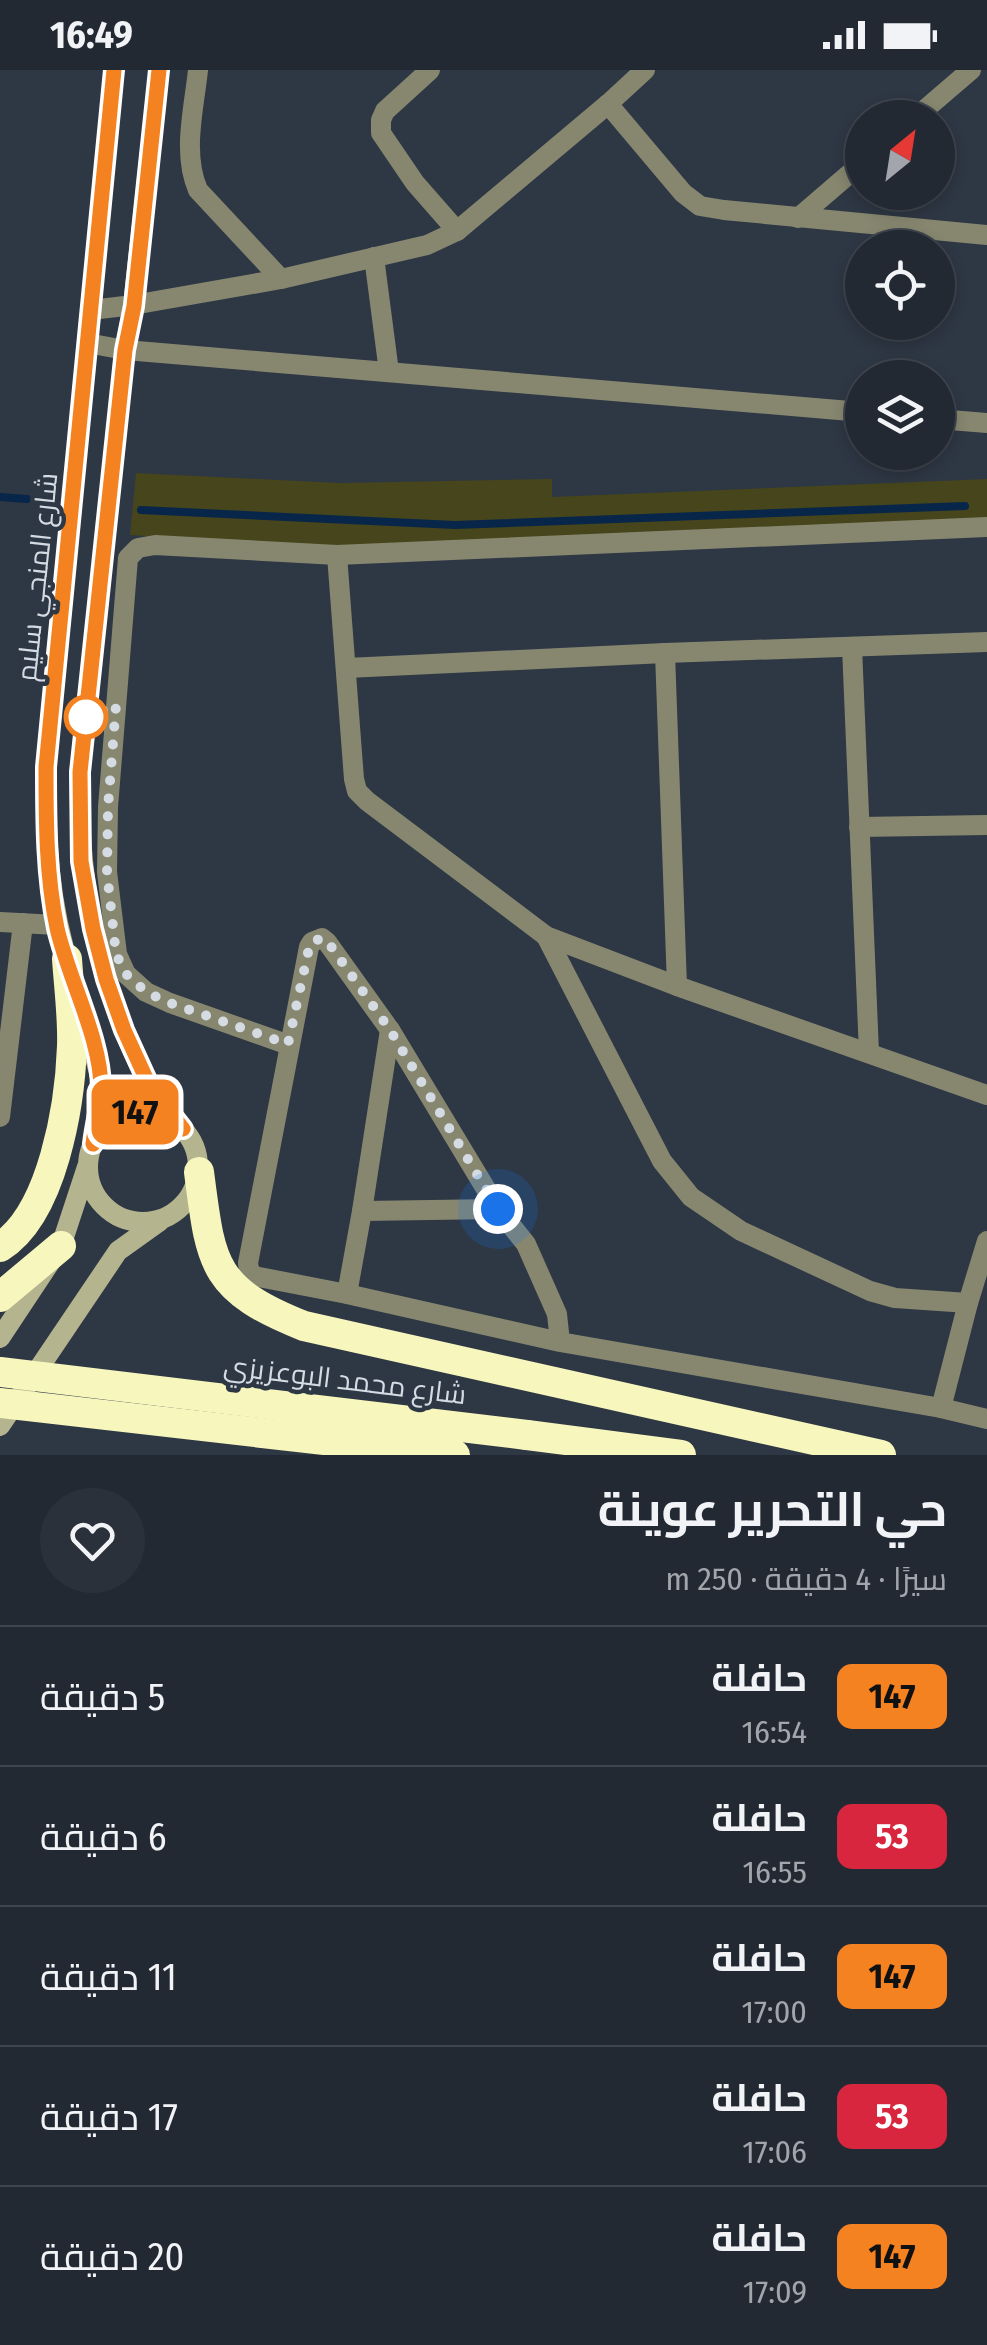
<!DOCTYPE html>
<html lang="ar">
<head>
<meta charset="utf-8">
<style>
	body { margin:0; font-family:"Fira Sans Condensed",Cairo,sans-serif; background:#2a313b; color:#f1f3f6; direction:rtl; height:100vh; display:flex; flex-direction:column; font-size:38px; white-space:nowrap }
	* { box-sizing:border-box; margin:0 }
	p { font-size:32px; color:#a2a6ac }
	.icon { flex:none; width:55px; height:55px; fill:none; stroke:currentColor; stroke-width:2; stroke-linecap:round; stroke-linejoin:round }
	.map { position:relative; height:1385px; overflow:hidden; direction:ltr }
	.sheet { display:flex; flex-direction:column; background:#222933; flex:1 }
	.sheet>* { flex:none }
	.badge { padding:0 20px; border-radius:15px; font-size:35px; line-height:65px }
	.needle { width:65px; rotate:30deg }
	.controls { position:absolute; left:845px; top:30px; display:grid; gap:20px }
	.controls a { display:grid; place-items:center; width:110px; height:110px; border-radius:50%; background:#222933; box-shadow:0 5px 15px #0003,0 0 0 2px #3f454e; font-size:50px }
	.you { position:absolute; width:50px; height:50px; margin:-25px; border:8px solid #fff; border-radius:50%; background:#1a73e8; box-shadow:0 0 0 15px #1a73e833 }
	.map>.badge { position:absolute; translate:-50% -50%; box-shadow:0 0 0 5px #fff }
	.round { display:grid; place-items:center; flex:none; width:105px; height:105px; border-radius:52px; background:#2a313b }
	.summary { display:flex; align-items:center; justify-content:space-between; height:170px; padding:0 40px }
	h1 { font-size:48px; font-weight:700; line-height:75px }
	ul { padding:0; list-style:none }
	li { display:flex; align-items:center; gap:30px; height:140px; padding:0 40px; border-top:2px solid #3f454e }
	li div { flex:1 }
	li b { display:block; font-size:38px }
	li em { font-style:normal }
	li .badge { min-width:110px; font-weight:700; text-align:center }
	.status { display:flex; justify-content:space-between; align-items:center; height:70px; padding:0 50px; background:#222933; direction:ltr }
	.status svg { height:28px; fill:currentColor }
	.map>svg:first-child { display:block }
	.green { fill:#46451c }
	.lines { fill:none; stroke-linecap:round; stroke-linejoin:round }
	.stream { stroke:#082649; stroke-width:8 }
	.minor { stroke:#878770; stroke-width:20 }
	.secondary { stroke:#b4b48f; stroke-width:20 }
	.motorway { stroke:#f7f6bd; stroke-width:30 }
	.motorway-bridge { stroke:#f7f6bd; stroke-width:30 }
	.line-casing { stroke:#fff; stroke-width:22 }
	.line { stroke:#f58220; stroke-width:15 }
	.walk { stroke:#d5dbe3; stroke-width:10; stroke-dasharray:0 18 }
	.stop-dot { fill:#fff; stroke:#f58220; stroke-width:5 }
	.labels { text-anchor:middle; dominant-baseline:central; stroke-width:9; stroke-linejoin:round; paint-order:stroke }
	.street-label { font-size:28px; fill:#d5dbe3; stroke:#2e3744 }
</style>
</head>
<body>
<div class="status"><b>16:49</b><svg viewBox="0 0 49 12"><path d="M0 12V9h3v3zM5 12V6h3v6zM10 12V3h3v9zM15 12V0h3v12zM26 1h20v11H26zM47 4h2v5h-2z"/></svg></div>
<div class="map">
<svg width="987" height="1385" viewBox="0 0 987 1385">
	<rect width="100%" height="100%" fill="#2e3744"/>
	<!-- green -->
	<path class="green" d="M136,403L339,413L552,409V427L987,409V449L346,479L130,465Z"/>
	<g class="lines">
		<!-- stream -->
		<g class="stream">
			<path d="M0,427L27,429"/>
			<path d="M141,440L455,455L965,436"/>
		</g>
		<!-- minor -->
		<g class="minor">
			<path d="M198,0C194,39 182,83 198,120L281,209"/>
			<path d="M430,0L385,41L381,50V63L415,113L457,161"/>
			<path d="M608,34L683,123L700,136L724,140L987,165"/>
			<path d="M915,48L971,0"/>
			<path d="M798,148L862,93"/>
			<path d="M374,187L389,302"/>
			<path d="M91,240L133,235L281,209L427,175L457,161L608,34L645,0"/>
			<path d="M87,273L125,280L862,342"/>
			<path d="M938,349L987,353"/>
			<path d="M337,485L354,709L357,721L367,731L546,866L677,916L987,1025"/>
			<path d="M852,577L869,983"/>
			<path d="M665,583L677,916"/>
			<path d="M347,598L665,583L987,572"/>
			<path d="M859,757L987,755"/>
			<path d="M0,852L57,855"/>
			<path d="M546,866L662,1091L691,1127L741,1161L870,1221L895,1228L968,1233"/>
			<path d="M289,975L170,933L146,922L126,904L117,884L107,802L108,737L128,488L138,478L155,475L337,485L987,457"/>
			<path d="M0,1047L23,853"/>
			<path d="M362,1141L498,1139"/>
			<path d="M347,1224L362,1141L390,960"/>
			<path d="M560,1272L557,1244L526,1174L498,1139L390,960L327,872L322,868L312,872L309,877L248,1193L249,1200L254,1206L347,1224L560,1272L941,1338L987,1349"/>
			<path d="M941,1338L968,1233L987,1171"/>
		</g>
		<!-- secondary -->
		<g class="secondary">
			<path d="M159,0L133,235L125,280L80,702C78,789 88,855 116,938C125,964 136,992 150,1016C159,1031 172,1045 183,1059"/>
			<path d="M71,902C48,831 46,771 46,697L114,0"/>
			<path d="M80,929L100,1007L101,1023L93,1074"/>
			<circle cx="143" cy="1097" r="55"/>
			<path d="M0,1268L61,1176L87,1097"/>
			<path d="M0,1356L118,1181L160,1151"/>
		</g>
		<!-- motorway -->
		<g class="motorway">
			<path d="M199,1102C211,1194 211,1219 304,1256L881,1385"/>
			<path d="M0,1177C53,1144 70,1034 72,976C73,948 69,918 67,889"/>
			<path d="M0,1227L61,1176"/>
			<path d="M527,1365L681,1385"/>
		</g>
		<!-- motorway-bridge -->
		<g class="motorway-bridge">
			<path d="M0,1302L527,1365"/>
			<path d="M0,1333L455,1385"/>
		</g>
	</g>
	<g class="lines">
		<defs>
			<path id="line" d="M114,0L46,697C46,751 46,805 57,858C68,908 102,970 101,1021C100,1038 95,1056 93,1074C117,1038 148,1032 183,1059L150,1017L124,960L106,909L93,859L81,791L80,702L125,280L134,236L159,0"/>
		</defs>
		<!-- line casing -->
		<use href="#line" class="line-casing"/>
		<!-- line -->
		<use href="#line" class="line"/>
		<!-- walk -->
		<path class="walk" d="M86,647L116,635L108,737L107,802L116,884L126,904L146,922L170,933L288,974L309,878L312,872L322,868L328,872L390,960L498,1139"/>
	</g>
	<!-- markers -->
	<circle class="stop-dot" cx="86" cy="647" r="20"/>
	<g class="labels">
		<!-- street labels -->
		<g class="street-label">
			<text transform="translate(37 507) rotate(-84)">شارع المنجي سليم</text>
			<text transform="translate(345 1310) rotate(7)">شارع محمد البوعزيزي</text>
		</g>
	</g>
</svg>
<div class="controls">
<a><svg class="needle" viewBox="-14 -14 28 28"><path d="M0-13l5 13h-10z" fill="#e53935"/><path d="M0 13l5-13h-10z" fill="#a2a6ac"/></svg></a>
<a><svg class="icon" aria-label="locate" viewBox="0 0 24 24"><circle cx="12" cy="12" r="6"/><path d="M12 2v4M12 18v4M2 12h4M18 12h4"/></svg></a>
<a><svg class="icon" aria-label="layers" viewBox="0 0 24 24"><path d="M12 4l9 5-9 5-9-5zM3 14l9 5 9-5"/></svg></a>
</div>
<div class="you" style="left:498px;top:1139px"></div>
<b class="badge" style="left:135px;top:1042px;background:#f58220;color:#111">147</b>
</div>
<section class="sheet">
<div class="summary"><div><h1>حي التحرير عوينة</h1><p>سيرًا · 4 دقيقة · 250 m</p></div><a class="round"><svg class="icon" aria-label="heart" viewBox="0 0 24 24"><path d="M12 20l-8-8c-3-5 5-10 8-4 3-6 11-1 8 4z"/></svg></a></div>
<ul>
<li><span class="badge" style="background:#f58220;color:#111">147</span><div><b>حافلة</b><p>16:54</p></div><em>5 دقيقة</em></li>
<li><span class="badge" style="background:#d7263d;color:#fff">53</span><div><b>حافلة</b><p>16:55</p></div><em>6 دقيقة</em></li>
<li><span class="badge" style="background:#f58220;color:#111">147</span><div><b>حافلة</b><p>17:00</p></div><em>11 دقيقة</em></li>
<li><span class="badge" style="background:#d7263d;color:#fff">53</span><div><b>حافلة</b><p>17:06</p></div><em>17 دقيقة</em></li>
<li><span class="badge" style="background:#f58220;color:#111">147</span><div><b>حافلة</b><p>17:09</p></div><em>20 دقيقة</em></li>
</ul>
</section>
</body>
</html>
